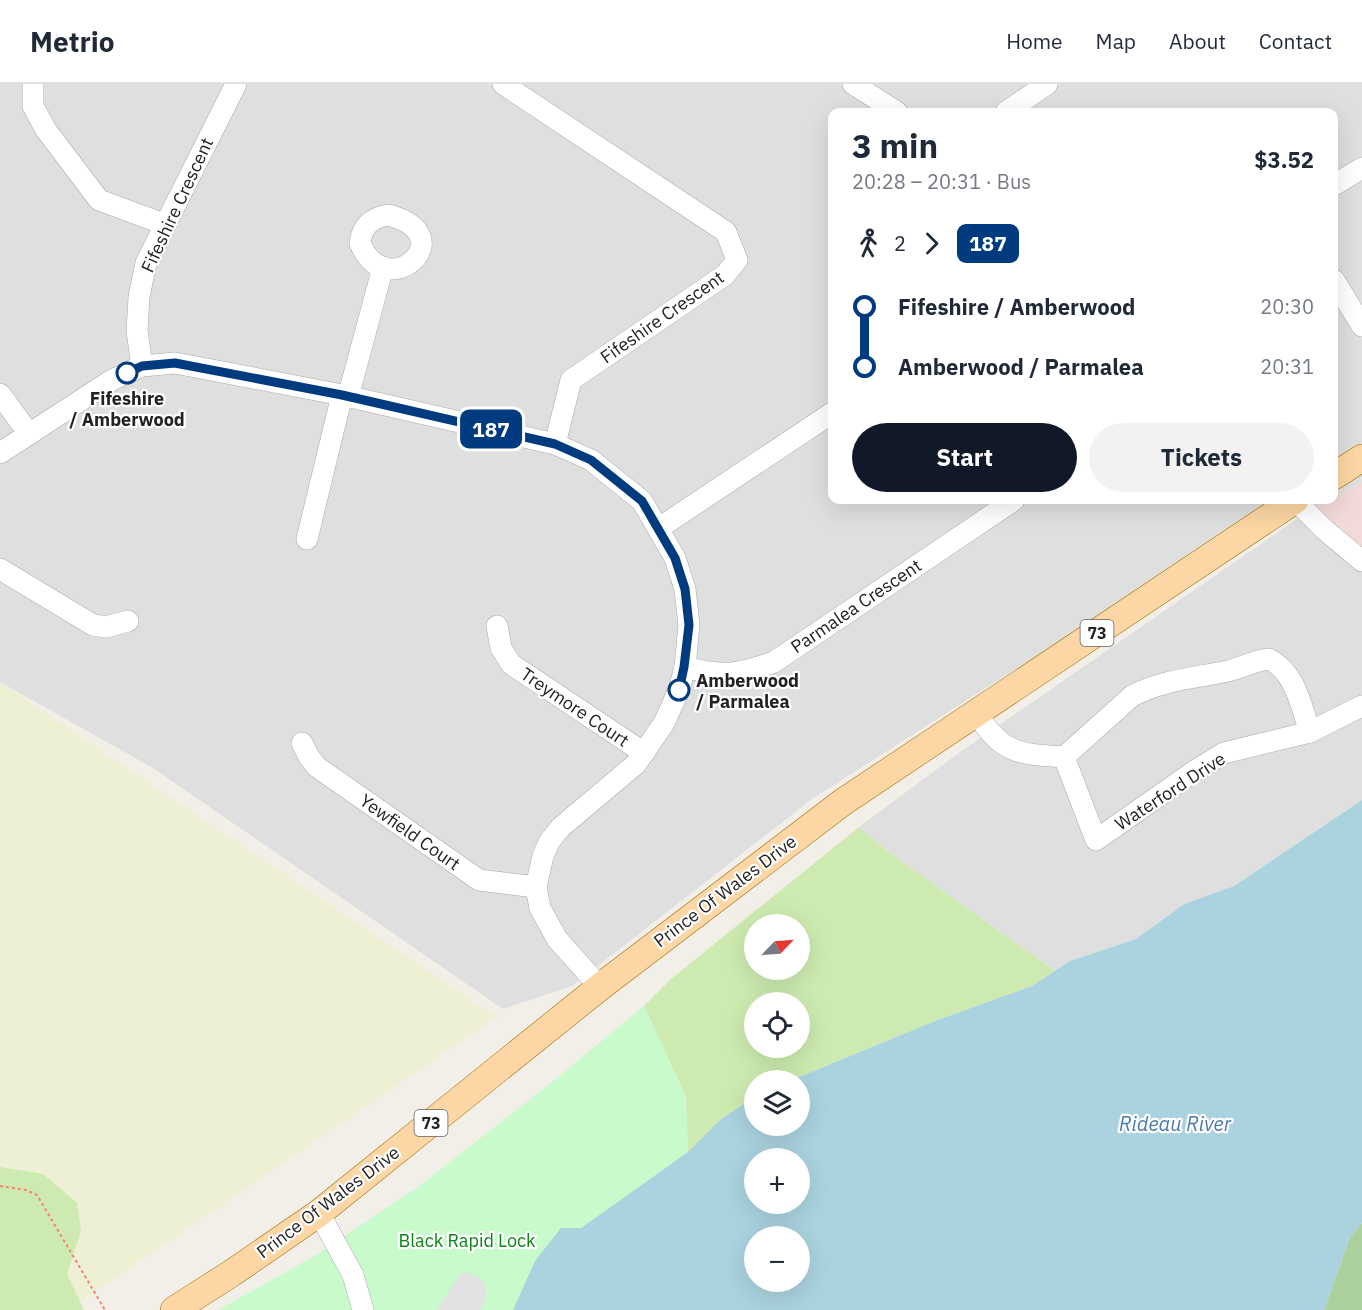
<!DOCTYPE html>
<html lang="en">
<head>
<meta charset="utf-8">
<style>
	body { margin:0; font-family:"IBM Plex Sans",sans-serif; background:#f2f2f3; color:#1f2937; height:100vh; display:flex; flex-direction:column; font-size:22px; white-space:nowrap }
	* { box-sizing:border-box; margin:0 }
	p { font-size:20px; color:#747a83 }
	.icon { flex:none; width:33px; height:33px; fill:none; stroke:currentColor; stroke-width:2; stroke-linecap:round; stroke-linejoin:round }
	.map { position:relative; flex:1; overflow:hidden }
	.details { position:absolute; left:828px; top:24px; width:510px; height:396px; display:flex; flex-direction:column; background:#fff; border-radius:12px; box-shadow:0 6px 24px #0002 }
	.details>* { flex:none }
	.badge { padding:0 12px; border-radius:9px; font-size:21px; line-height:39px }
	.needle { width:39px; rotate:65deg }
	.buttons { position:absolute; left:744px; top:830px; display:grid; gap:12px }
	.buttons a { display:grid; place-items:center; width:66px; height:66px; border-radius:50%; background:#fff; box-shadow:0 6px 24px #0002; font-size:30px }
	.map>.badge { position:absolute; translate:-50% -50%; box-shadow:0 0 0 3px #fff }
	.legs { display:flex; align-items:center; gap:9px; height:66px; padding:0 24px; font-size:20px }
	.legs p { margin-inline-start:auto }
	.summary { display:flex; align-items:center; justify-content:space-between; height:102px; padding:0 24px }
	h1 { font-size:33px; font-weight:700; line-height:45px }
	.primary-button { display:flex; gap:12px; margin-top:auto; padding:12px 24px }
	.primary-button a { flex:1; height:69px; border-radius:36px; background:#111827; color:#fff; font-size:24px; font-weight:700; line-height:69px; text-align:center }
	.primary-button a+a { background:#f2f2f3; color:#1f2937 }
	ul { padding:0 24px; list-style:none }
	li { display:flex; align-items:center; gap:21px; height:60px; font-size:22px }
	li i { display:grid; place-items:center; width:9px; height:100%; margin:0 8px; background:currentColor }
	li i::after { content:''; width:15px; height:15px; margin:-8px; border:4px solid; border-radius:50%; background:#fff }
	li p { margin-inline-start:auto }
	li:first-child i { background:linear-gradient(#0000 50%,currentColor 0) }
	li:last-child i { background:linear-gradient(currentColor 50%,#0000 0) }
	header { display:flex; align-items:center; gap:36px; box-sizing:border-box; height:84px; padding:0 30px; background:#fff; border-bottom:2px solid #e0e1e3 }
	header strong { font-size:28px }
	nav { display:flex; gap:33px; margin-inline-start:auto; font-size:21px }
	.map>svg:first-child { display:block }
	.residential { fill:#e0dfdf }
	.commercial { fill:#f2dad9 }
	.farmland { fill:#eef0d5 }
	.grass { fill:#cdebb0; fill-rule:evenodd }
	.forest { fill:#add19e }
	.park { fill:#c8facc }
	.parking { fill:#e2e2e2 }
	.water { fill:#aad3df; fill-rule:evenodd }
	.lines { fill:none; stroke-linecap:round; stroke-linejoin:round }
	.minor-casing { stroke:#a9a9a9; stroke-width:22 }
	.major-casing { stroke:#a06b00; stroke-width:28 }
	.path { stroke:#fa8072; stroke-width:2; stroke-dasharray:3 3; stroke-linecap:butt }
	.minor { stroke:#fff; stroke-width:21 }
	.major { stroke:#fcd6a4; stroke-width:27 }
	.line-1-casing { stroke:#fff; stroke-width:14 }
	.line-1 { stroke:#003b80; stroke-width:9 }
	.stop-1-dot { fill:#fff; stroke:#003b80; stroke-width:3 }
	.labels { text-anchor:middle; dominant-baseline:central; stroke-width:4.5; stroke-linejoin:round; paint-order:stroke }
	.shield { fill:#fff; stroke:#646464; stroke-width:1.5 }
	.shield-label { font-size:16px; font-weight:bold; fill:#222 }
	.street-label { font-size:18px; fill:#222; stroke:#fff }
	.stop-label { font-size:18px; font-weight:bold; fill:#222; stroke:#fff }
	.park-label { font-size:18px; fill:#0c8416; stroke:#fff }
	.water-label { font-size:20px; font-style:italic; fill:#4a7aab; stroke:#fff }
</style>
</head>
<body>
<header>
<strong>Metrio</strong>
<nav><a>Home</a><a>Map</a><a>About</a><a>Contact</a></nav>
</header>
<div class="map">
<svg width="1362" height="1226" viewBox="0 0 1362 1226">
	<rect width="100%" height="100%" fill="#f2efe9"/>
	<!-- residential -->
	<g class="residential">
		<path d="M0,0H1362V398L1334,413V28H832V416H1280L812,715L572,902L503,925L153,684L0,598Z"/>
		<path d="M1302,416H1329L1314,424L1362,466V716L1234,802L1184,820L1136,855L1073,876L1055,887L886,766L859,743L956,671L1313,424Z"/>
	</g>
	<!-- commercial -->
	<path class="commercial" d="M1362,398V466L1313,424L1329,416H1334V413Z"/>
	<!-- farmland -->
	<path class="farmland" d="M0,598L497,933L69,1226L0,1135Z"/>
	<!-- grass -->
	<g class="grass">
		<path d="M859,743L886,766L1055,887L1032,902L935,937L792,996H754V1013L721,1035L688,1068L686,1013L644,922L671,895ZM754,840H800V885H754ZM754,918H800V963H754Z"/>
		<path d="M0,1083L43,1090L77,1119L81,1147L67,1190L84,1226H0Z"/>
	</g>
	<!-- forest -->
	<path class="forest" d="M1362,1139V1226H1324L1350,1153Z"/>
	<!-- park -->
	<path class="park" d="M644,922L686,1013L688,1068L535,1177L513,1226H218L316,1171L418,1103L551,999Z"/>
	<!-- parking -->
	<path class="parking" d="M465,1188L481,1194L486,1202L485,1217L480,1226H437L459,1191Z"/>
	<!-- water -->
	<path class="water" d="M1362,716V1139L1350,1153L1324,1226H513L535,1177L561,1144H581L688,1068L721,1035L754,1013V1041H800V996H792L935,937L1032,902L1070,877L1136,855L1184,820L1234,802ZM754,1074H800V1119H754ZM754,1152H800V1197H754Z"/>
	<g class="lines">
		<defs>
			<g id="minor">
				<path d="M33,0V22L46,46L99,116L164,140"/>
				<path d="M503,0L726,148L737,176L725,191L571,296L555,360"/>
				<path d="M853,0L897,28"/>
				<path d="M1006,28L1047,0"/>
				<path d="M1334,101L1362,84"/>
				<path d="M388,131C466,151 386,223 360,159C362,142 371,134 388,131Z"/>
				<path d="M1334,196L1362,242"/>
				<path d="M142,282L137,247L139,213L146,179L236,0"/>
				<path d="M0,310L29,350"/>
				<path d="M348,313L383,183"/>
				<path d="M0,369L112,296L142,282L175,279L342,311L555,360L591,376L642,417L675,474L685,505L689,541L685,583L679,606L664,639L636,680L561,743L549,758L543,772L536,803L540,824L557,855L600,903"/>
				<path d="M1295,416L1325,446L1362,477"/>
				<path d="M659,444L832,329"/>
				<path d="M307,455L342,311"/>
				<path d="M0,485L93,541L106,543L128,537"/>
				<path d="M497,542L501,564L511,580L644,669"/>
				<path d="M685,583C723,593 737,591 774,578L1014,416"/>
				<path d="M977,630C1003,670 1018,670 1064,673L1132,612C1162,596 1195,594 1228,587C1242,584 1255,576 1269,575C1296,589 1301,622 1310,648"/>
				<path d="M302,659L309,673L317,683L479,796L536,803"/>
				<path d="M1064,673L1096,756L1193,688L1224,669L1310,648L1362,622"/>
				<path d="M319,1129L353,1191L363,1226"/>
			</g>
			<g id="major">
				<path d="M1334,392L1362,374"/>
				<path d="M174,1226L232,1189L319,1129L600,903L843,718L1295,416"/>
			</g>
		</defs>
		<!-- minor casing -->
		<use href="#minor" class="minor-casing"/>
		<!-- major casing -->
		<use href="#major" class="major-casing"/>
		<!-- path -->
		<path class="path" d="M0,1102L26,1106L37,1111L105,1226"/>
		<!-- minor -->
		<use href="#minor" class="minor"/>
		<!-- major -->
		<use href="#major" class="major"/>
	</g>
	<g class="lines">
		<defs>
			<path id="line-1" d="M127,289L142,282L175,279L342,311L555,360L591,376L642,417L675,474L685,505L689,541L684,583L679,606"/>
		</defs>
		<!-- line-1 casing -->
		<use href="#line-1" class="line-1-casing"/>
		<!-- line-1 -->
		<use href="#line-1" class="line-1"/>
	</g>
	<!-- markers -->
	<g class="stop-1-dot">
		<circle cx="127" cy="289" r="10"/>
		<circle cx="679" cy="606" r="10"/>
	</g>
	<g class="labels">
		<!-- shield labels -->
		<g class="shield">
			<rect x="1080.5" y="536" width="33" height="26" rx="4.5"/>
			<rect x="414.5" y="1026" width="33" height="26" rx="4.5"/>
		</g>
		<g class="shield-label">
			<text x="1097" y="549">73</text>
			<text x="431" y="1039">73</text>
		</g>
		<!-- street labels -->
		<g class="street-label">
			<text transform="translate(177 121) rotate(-65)">Fifeshire Crescent</text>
			<text transform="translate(662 233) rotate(-35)">Fifeshire Crescent</text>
			<text transform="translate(856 522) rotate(-34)">Parmalea Crescent</text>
			<text transform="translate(575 623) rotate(34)">Treymore Court</text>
			<text transform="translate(1170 707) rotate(-33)">Waterford Drive</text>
			<text transform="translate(410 748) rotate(35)">Yewfield Court</text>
			<text transform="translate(725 807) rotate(-37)">Prince Of Wales Drive</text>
			<text transform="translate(328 1118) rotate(-37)">Prince Of Wales Drive</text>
		</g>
		<!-- stop labels -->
		<g class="stop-label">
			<text x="127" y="314">Fifeshire<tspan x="127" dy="21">/ Amberwood</tspan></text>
			<text x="696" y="596" text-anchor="start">Amberwood<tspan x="696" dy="21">/ Parmalea</tspan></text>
		</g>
		<!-- park labels -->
		<g class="park-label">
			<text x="467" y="1156">Black Rapid Lock</text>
		</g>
		<!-- water labels -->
		<g class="water-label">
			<text x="1175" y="1039">Rideau River</text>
		</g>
	</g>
</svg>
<div class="buttons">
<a><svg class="needle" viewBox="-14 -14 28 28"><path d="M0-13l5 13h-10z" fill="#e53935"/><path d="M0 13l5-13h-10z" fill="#747a83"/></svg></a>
<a><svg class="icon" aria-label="locate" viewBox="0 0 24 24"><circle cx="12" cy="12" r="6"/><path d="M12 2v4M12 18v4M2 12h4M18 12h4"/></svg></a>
<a><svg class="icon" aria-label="layers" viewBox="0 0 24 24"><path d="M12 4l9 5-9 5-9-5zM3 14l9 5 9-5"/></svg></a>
<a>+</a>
<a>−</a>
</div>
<b class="badge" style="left:491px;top:345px;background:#003b80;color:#fff">187</b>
<section class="details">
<div class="summary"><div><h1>3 min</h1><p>20:28 – 20:31 · Bus</p></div><b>$3.52</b></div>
<div class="legs"><svg class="icon" aria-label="walk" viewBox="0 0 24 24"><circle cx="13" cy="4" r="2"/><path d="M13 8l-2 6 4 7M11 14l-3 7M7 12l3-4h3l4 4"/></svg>2<svg class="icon" aria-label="forward" viewBox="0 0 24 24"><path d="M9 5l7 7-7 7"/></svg><b class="badge" style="background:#003b80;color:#fff">187</b></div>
<ul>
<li><i style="color:#003b80"></i><b>Fifeshire / Amberwood</b><p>20:30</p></li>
<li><i style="color:#003b80"></i><b>Amberwood / Parmalea</b><p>20:31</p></li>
</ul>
<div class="primary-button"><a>Start</a><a>Tickets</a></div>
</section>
</div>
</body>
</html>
